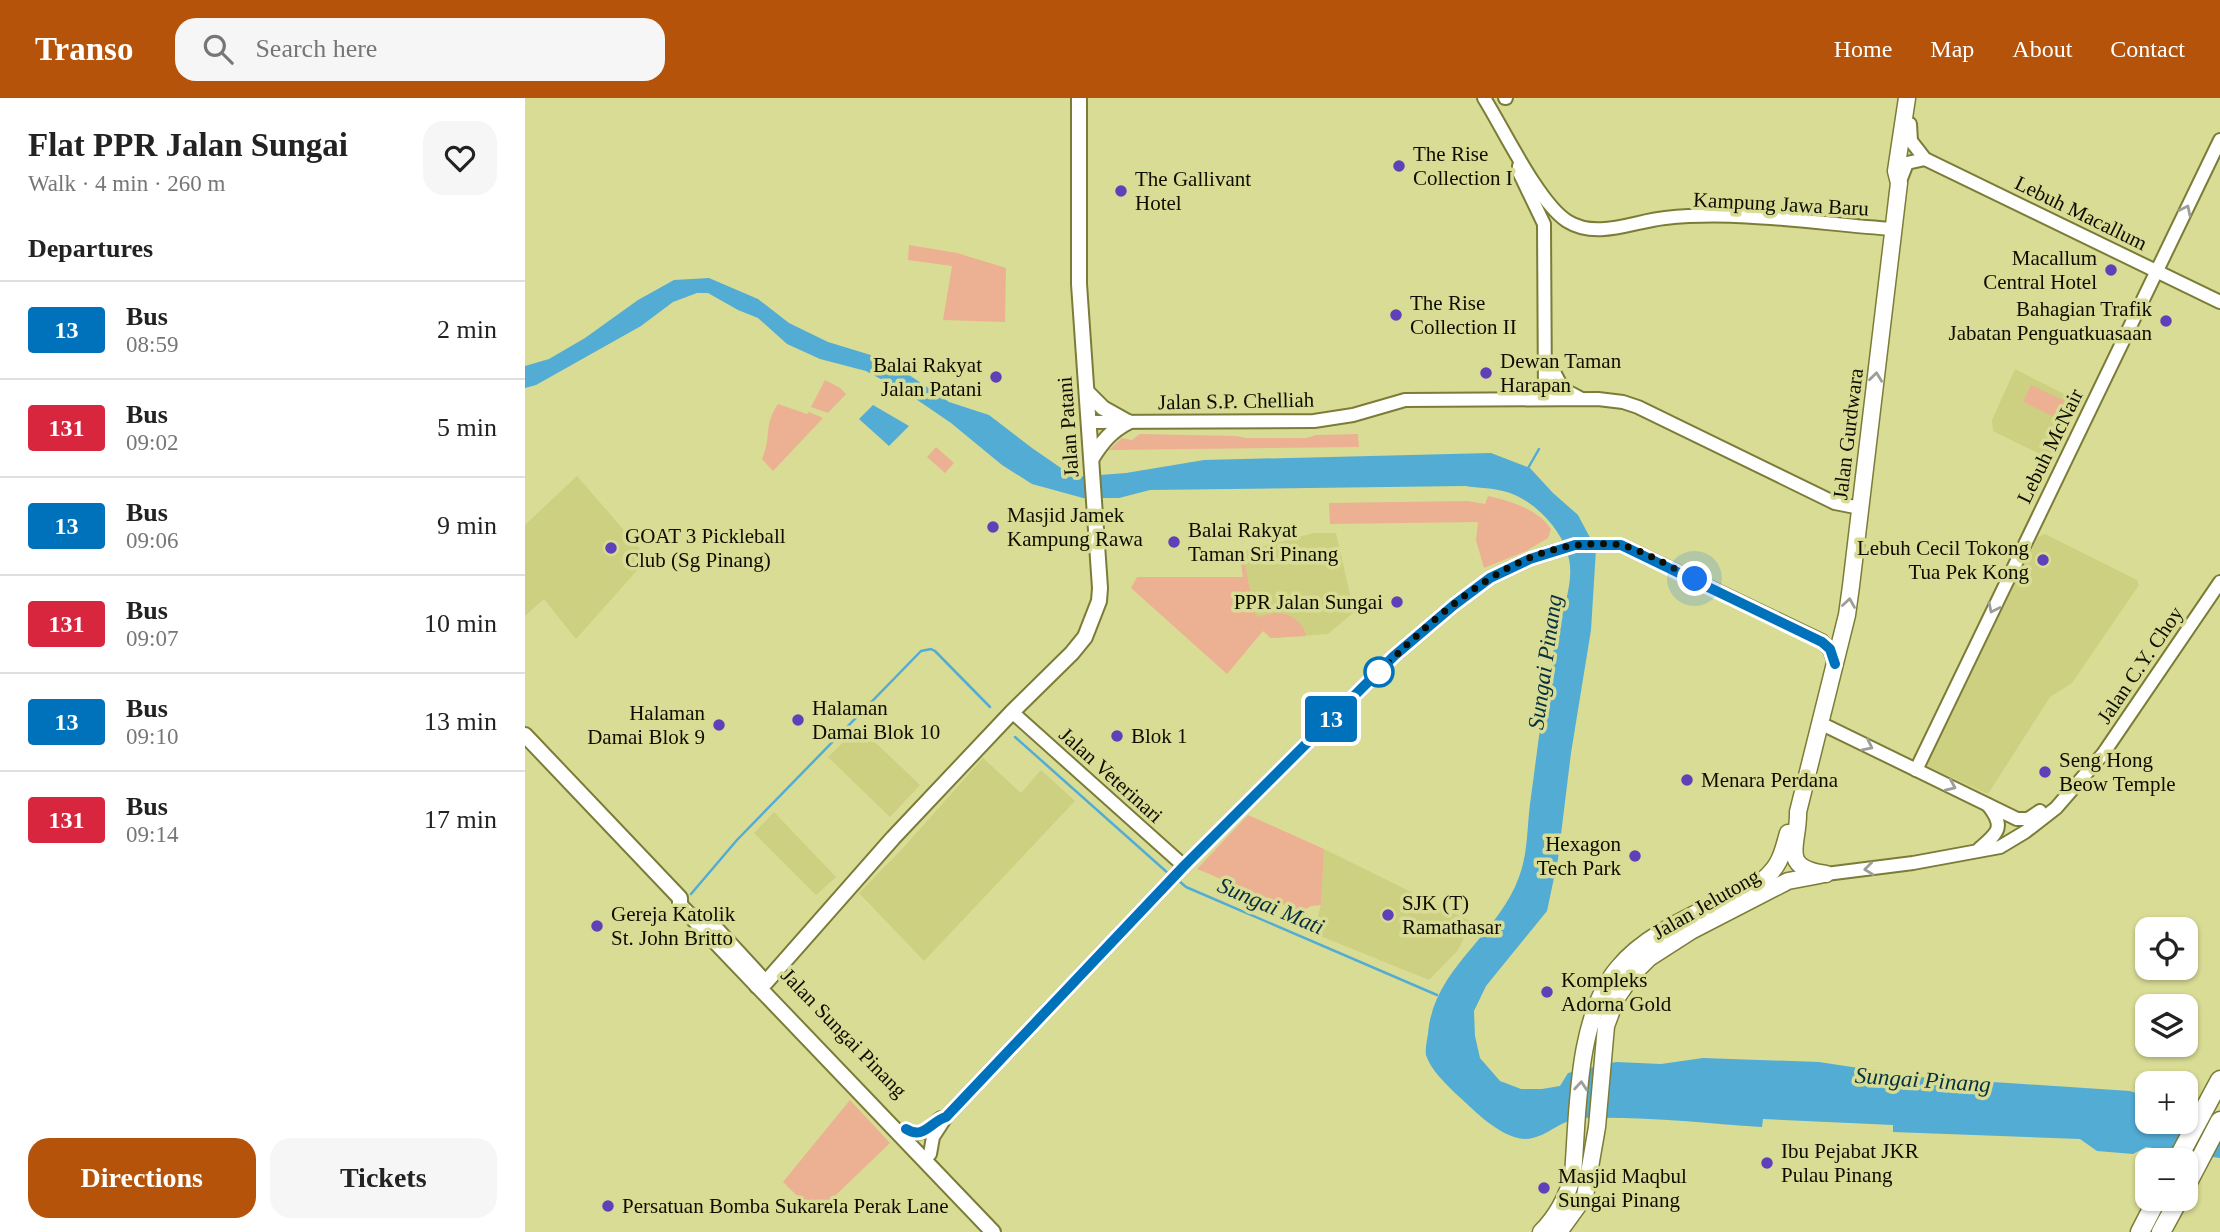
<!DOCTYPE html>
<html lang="en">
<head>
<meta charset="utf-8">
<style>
	body { margin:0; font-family:Georgia,serif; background:#f6f6f6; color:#222; height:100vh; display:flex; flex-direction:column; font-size:26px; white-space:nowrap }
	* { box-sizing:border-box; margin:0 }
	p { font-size:23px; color:#767676 }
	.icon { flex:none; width:38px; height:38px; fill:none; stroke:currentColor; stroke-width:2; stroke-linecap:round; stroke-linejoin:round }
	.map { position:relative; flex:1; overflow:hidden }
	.side { display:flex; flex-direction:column; background:#fff; width:525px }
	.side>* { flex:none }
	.badge { padding:0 14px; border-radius:5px; font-size:24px; line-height:46px }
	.buttons { position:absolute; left:1610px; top:819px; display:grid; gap:14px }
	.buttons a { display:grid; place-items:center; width:63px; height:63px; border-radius:14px; background:#fff; box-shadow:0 2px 5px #0004; font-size:35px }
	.you { position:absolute; width:35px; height:35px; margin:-18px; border:5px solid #fff; border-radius:50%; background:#1a73e8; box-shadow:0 0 0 10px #1a73e833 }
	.map>.badge { position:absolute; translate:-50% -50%; box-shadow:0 0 0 4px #fff }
	h2 { padding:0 28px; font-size:26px; line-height:63px }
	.round { display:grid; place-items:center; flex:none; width:74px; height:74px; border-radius:21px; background:#f6f6f6 }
	.headline { display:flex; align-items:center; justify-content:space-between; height:119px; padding:0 28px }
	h1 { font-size:33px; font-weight:800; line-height:52px }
	.action { display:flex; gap:14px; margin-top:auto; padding:14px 28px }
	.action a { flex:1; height:80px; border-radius:21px; background:#b45309; color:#fff; font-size:28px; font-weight:800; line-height:80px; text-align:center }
	.action a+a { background:#f6f6f6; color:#222 }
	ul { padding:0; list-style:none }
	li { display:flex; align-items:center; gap:21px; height:98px; padding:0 28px; border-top:2px solid #e0e0e0 }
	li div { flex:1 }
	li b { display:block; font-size:26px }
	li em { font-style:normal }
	li .badge { min-width:77px; font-weight:700; text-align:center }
	header { display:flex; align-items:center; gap:42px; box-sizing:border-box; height:98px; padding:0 35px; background:#b45309; color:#fff }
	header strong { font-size:33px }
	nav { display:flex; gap:38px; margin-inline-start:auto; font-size:24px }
	.search { width:490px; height:63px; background:#f6f6f6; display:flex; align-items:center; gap:18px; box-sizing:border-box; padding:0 24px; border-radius:21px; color:#767676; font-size:26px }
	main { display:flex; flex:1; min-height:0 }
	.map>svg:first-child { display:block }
	.built { fill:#cdd080 }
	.green { fill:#ebb192 }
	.water { fill:#53acd4 }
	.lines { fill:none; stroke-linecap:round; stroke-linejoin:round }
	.stream { stroke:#53acd4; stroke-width:2.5 }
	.tertiary-casing { stroke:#7b7c37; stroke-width:16 }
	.secondary-casing { stroke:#7b7c37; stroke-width:18 }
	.primary-casing { stroke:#7b7c37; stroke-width:19 }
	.trunk-casing { stroke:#7b7c37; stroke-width:21 }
	.tertiary { stroke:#fff; stroke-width:12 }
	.secondary { stroke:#fff; stroke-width:14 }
	.primary { stroke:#fff; stroke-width:16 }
	.trunk { stroke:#fff; stroke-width:18 }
	.oneway { stroke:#9e9e99 }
	.line-casing { stroke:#fff; stroke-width:16 }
	.line { stroke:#0072bc; stroke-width:10 }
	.walk { stroke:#0d0d00; stroke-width:7; stroke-dasharray:0 12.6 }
	.poi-dot { fill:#5f40b8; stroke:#d9dc95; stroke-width:2.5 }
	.stop-dot { fill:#fff; stroke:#0072bc; stroke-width:3.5 }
	.labels { text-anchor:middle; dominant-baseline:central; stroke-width:7; stroke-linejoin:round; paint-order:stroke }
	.poi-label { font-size:21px; fill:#0d0d00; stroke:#d9dc95; text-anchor:start }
	.street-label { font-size:21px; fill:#0d0d00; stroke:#d9dc95 }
	.water-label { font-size:23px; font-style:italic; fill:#063041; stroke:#d9dc95 }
</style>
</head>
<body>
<header>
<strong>Transo</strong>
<div class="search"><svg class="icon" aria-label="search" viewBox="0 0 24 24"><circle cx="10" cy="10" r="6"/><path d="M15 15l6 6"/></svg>Search here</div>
<nav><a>Home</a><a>Map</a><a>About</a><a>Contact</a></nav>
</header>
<main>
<section class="side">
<div class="headline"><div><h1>Flat PPR Jalan Sungai</h1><p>Walk · 4 min · 260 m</p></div><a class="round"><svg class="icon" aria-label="heart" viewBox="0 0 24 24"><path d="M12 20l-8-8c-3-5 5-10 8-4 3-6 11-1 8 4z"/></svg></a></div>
<h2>Departures</h2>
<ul>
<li><span class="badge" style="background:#0072bc;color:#fff">13</span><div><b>Bus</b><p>08:59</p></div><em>2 min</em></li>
<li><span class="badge" style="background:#d7263d;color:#fff">131</span><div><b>Bus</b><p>09:02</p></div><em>5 min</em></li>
<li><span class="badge" style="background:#0072bc;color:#fff">13</span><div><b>Bus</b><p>09:06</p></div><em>9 min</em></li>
<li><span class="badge" style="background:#d7263d;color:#fff">131</span><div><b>Bus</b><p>09:07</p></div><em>10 min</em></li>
<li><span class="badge" style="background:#0072bc;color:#fff">13</span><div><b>Bus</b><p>09:10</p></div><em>13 min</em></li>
<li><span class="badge" style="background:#d7263d;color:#fff">131</span><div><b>Bus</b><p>09:14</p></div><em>17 min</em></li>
</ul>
<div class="action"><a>Directions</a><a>Tickets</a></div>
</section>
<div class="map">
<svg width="1695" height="1134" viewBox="0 0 1695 1134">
	<rect width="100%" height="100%" fill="#d9dc95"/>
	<!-- built -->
	<g class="built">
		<path d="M1490,271L1549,301L1553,306L1527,362L1468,333L1467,322Z"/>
		<path d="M52,378L123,460L51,541L19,501L0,518V427Z"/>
		<path d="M789,435H811L829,514L803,536L746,540L727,523L714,454Z"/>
		<path d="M1520,436L1612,482L1614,487L1547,585L1525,599L1463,696L1402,668V662L1513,439Z"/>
		<path d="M334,629L395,687L365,719L303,659Z"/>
		<path d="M458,660L496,695L516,672L550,703L399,863L334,795L378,750Z"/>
		<path d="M249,714L311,779L291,797L229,735Z"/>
		<path d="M799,751L947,824L933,852L904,882L788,835L796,807Z"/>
	</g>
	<!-- green -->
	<g class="green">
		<path d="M384,147L432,155L481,170L480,224L418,222L427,168L383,162Z"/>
		<path d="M300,282L315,290L321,296L303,315L286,309Z"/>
		<path d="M1506,287L1540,303L1532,320L1498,304Z"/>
		<path d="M253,306L282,316L284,314L298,320L248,373L237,361C247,338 238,328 253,306Z"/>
		<path d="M615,336L711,338L721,340H781L791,337L833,336L834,349L584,352L597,340L607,342Z"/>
		<path d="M411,349L429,365L420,375L402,359Z"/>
		<path d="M963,398C985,403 1013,411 1026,431L1023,440L1001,453L959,470L951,442L953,424L805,426L804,405L943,403L960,406Z"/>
		<path d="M717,453L730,516L733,519C739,518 745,515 751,515C763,514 780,525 781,538L746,540L738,533L702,576L606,490L612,479H718L714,454Z"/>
		<path d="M723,717L799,751L796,807L786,808L776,814L672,771Z"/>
		<path d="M325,1002L365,1045L291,1116L258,1084Z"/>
	</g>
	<!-- water -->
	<g class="water">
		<path d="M184,180L233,201L264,225L303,244L362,262L424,304L464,317L507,350L549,379L601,375L679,362L966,355L1005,370L1028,395L1053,417L1071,451L1066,532L1046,655L1033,761L1022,813L961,888L949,913L950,938L955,960L975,983L996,991H1017L1035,988L1043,975L1091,964L1136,966L1178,960L1294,964L1393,979L1605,993L1622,999V1024H1661V1021L1695,1027V1060L1621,1049L1608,1056L1572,1053L1555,1041L1368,1034V1027L1238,1021L1237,1029C1178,1025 1117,1018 1058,1020C1029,1022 1017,1048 989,1039C966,1031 947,1010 930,995C919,984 906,972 901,957C900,951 902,942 903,936C908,870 973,838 994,779C1003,755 1002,730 1005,706C1013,649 1019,589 1033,533C1038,511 1049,484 1044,461C1038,432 1010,403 982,394C969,390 953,390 940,388L625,392L594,400H558L507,386L477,367L426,325L385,297L341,273L295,261L262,246L233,220L213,212L183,195H172L148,204L116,228L11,287L0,290V268L24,261L60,240L113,202L149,182Z"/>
		<path d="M348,307L384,328L364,348L334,321Z"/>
	</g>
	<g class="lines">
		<!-- stream -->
		<g class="stream">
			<path d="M1002,372L1014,351"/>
			<path d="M490,639L644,776"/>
			<path d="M653,782L661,789L912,897"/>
			<path d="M166,796L212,742L396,553L406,551L410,553L465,609"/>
		</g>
		<defs>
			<g id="tertiary">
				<path d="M959,0C979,32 1013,104 1042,123C1072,142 1109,123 1140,120C1216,112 1293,126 1369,131"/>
				<path d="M980,0H981"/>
				<path d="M1385,26L1386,43L1400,61L1695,204"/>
				<path d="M994,68V74L1019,126L1020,301"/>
				<path d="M1375,83L1382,65L1400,61"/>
				<path d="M1029,274L1038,291L1055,300"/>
				<path d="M564,324L789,323L828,317L880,302L1073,301L1098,304L1113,309L1310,405L1335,410"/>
				<path d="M487,614L659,768"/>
				<path d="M1295,625L1492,721H1503L1515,713"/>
				<path d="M1391,672L1695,42"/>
				<path d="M1454,751C1474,734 1480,729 1463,707"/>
				<path d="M1301,776L1388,765L1475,749L1500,734L1531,710L1578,656L1695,484"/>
				<path d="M381,1031C397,1041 404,1029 416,1020"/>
				<path d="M405,1056L408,1039L421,1019L659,768L869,558L929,507L965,480L1005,461L1050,447H1096L1297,543L1305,552L1310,566"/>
			</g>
			<g id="secondary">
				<path d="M562,294L578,310L603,324"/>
				<path d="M567,360C577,344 586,333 603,324"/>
				<path d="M0,637L155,800V807L468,1134"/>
				<path d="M183,822L240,884"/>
				<path d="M232,888L241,884L368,740L487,614L547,555L560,539L574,503L575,490L554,186V0"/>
			</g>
			<g id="primary">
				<path d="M1301,776C1253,769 1274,748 1273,714L1322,517L1326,488L1374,85L1371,73L1382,0"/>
				<path d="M1016,1134C1032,1118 1042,1099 1048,1077C1053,1015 1051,920 1093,870C1119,838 1164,819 1200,801C1216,794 1235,788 1246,774C1256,764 1259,749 1263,735"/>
				<path d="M1034,1134L1060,1098L1072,1029L1081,928L1091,901L1108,876L1124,860L1166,833L1263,783L1295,777"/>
			</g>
			<g id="trunk">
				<path d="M1652,1062L1695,982"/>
				<path d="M1661,1088L1695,1023"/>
				<path d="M1615,1134L1632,1101"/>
				<path d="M1636,1134L1654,1101"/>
			</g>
		</defs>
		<!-- tertiary casing -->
		<use href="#tertiary" class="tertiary-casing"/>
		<!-- secondary casing -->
		<use href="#secondary" class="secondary-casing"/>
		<!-- primary casing -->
		<use href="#primary" class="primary-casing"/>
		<!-- trunk casing -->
		<use href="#trunk" class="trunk-casing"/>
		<!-- tertiary -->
		<use href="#tertiary" class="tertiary"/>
		<!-- secondary -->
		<use href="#secondary" class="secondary"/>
		<!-- primary -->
		<use href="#primary" class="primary"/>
		<!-- trunk -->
		<use href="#trunk" class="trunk"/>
	</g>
	<!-- one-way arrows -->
	<defs><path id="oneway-chevron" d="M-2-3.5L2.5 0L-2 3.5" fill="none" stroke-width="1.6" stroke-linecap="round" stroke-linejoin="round" transform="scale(1.75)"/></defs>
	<g class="oneway">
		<use href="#oneway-chevron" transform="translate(1661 112) rotate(-64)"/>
		<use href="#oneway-chevron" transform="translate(1351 279) rotate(-83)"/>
		<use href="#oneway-chevron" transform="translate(1324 505) rotate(-81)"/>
		<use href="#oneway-chevron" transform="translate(1468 510) rotate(116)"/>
		<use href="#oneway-chevron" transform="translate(1343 648) rotate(26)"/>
		<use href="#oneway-chevron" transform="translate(1426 688) rotate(24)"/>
		<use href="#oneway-chevron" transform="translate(1344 771) rotate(173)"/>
		<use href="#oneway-chevron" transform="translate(1056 988) rotate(-85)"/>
	</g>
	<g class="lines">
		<defs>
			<path id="line" d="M381,1031C399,1042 405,1024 421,1019L659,768L869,558L929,507L965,480L1005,461L1050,447H1096L1297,544L1305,551L1310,566"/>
		</defs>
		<!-- line casing -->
		<use href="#line" class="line-casing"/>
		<!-- line -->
		<use href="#line" class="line"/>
		<!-- walk -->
		<path class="walk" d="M854,574L850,578C906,522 982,449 1065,446C1076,446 1087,445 1097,447C1122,454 1147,470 1170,481"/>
	</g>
	<!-- markers -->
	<g class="poi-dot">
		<circle cx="874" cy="68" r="7"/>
		<circle cx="596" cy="93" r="7"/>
		<circle cx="1586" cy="172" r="7"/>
		<circle cx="871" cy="217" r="7"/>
		<circle cx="1641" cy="223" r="7"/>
		<circle cx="961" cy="275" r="7"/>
		<circle cx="471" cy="279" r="7"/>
		<circle cx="468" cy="429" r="7"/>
		<circle cx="649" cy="444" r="7"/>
		<circle cx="86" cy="450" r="7"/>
		<circle cx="1518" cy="462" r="7"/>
		<circle cx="872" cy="504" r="7"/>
		<circle cx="273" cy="622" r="7"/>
		<circle cx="194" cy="627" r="7"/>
		<circle cx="592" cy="638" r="7"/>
		<circle cx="1520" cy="674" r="7"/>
		<circle cx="1162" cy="682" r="7"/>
		<circle cx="1110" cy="758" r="7"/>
		<circle cx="863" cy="817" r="7"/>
		<circle cx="72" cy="828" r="7"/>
		<circle cx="1022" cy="894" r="7"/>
		<circle cx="1242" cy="1065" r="7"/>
		<circle cx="1019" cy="1090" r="7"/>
		<circle cx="83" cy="1108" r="7"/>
	</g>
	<circle class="stop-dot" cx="854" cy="574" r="14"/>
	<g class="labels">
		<!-- poi labels -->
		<g class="poi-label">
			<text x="888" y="56">The Rise<tspan x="888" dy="24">Collection I</tspan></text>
			<text x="610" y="81">The Gallivant<tspan x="610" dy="24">Hotel</tspan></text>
			<text x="1572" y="160" text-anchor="end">Macallum<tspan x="1572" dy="24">Central Hotel</tspan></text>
			<text x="885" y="205">The Rise<tspan x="885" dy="24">Collection II</tspan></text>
			<text x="1627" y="211" text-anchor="end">Bahagian Trafik<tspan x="1627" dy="24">Jabatan Penguatkuasaan</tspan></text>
			<text x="975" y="263">Dewan Taman<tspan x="975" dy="24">Harapan</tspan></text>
			<text x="457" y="267" text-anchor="end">Balai Rakyat<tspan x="457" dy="24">Jalan Patani</tspan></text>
			<text x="482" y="417">Masjid Jamek<tspan x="482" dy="24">Kampung Rawa</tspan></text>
			<text x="663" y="432">Balai Rakyat<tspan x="663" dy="24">Taman Sri Pinang</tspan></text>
			<text x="100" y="438">GOAT 3 Pickleball<tspan x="100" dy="24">Club (Sg Pinang)</tspan></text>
			<text x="1504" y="450" text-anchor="end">Lebuh Cecil Tokong<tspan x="1504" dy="24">Tua Pek Kong</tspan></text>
			<text x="858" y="504" text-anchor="end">PPR Jalan Sungai</text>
			<text x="287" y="610">Halaman<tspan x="287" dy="24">Damai Blok 10</tspan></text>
			<text x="180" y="615" text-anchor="end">Halaman<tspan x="180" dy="24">Damai Blok 9</tspan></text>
			<text x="606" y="638">Blok 1</text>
			<text x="1534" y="662">Seng Hong<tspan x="1534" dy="24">Beow Temple</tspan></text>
			<text x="1176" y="682">Menara Perdana</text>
			<text x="1096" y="746" text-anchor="end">Hexagon<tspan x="1096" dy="24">Tech Park</tspan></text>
			<text x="877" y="805">SJK (T)<tspan x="877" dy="24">Ramathasar</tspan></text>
			<text x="86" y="816">Gereja Katolik<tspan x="86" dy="24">St. John Britto</tspan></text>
			<text x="1036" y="882">Kompleks<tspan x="1036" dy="24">Adorna Gold</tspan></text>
			<text x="1256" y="1053">Ibu Pejabat JKR<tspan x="1256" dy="24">Pulau Pinang</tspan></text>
			<text x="1033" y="1078">Masjid Maqbul<tspan x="1033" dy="24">Sungai Pinang</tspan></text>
			<text x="97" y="1108">Persatuan Bomba Sukarela Perak Lane</text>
		</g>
		<!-- street labels -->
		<g class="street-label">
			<text transform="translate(1256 106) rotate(3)">Kampung Jawa Baru</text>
			<text transform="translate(1556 115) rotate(26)">Lebuh Macallum</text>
			<text transform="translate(711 303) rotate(-1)">Jalan S.P. Chelliah</text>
			<text transform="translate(543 329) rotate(-94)">Jalan Patani</text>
			<text transform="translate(1323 336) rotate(-83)">Jalan Gurdwara</text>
			<text transform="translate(1525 348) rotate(-64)">Lebuh McNair</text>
			<text transform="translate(1615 567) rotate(-56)">Jalan C.Y. Choy</text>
			<text transform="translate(586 677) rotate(42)">Jalan Veterinari</text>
			<text transform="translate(1181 806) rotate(-30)">Jalan Jelutong</text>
			<text transform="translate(319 935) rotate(46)">Jalan Sungai Pinang</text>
		</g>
		<!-- water labels -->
		<g class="water-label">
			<text transform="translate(1020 564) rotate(-82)">Sungai Pinang</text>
			<text transform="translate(746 808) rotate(23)">Sungai Mati</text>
			<text transform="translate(1398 982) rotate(4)">Sungai Pinang</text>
		</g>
	</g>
</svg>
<div class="buttons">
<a><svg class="icon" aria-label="locate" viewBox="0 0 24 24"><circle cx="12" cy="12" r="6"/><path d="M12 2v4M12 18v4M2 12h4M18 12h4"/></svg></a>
<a><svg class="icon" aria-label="layers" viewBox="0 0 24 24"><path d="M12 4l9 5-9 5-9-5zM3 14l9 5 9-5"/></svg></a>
<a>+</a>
<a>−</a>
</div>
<div class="you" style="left:1170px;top:481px"></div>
<b class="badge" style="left:806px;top:621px;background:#0072bc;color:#fff">13</b>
</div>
</main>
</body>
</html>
